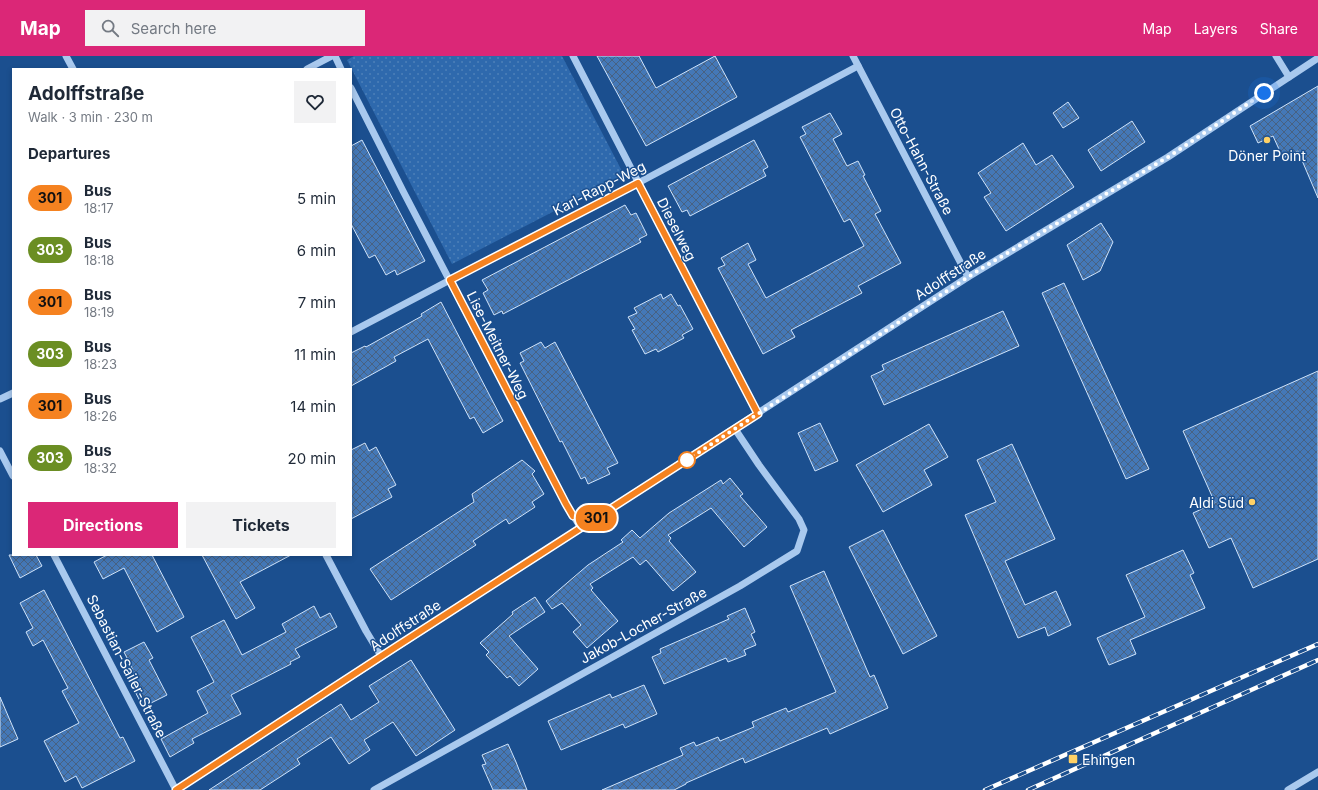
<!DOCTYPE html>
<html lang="en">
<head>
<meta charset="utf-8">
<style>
	body { margin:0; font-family:Inter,sans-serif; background:#f2f2f3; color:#1f2937; height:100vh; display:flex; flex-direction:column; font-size:15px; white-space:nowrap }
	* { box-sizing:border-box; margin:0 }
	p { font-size:13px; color:#747a83 }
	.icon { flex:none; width:22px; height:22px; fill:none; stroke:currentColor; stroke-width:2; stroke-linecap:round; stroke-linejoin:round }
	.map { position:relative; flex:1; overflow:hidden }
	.side { position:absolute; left:12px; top:12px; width:340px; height:488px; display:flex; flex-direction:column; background:#fff; border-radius:0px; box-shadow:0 2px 6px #0003 }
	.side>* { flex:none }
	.badge { padding:0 8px; border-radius:13px; font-size:14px; line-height:26px }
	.you { position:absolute; width:20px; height:20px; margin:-10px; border:3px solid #fff; border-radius:50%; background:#1a73e8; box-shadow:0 0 0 6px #1a73e833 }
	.map>.badge { position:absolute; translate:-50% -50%; box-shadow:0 0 0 2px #fff }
	h2 { padding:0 16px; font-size:15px; line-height:36px }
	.round { display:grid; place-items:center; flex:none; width:42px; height:42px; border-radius:0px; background:#f2f2f3 }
	.summary { display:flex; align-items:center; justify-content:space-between; height:68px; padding:0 16px }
	h1 { font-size:19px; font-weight:700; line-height:30px }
	.cta { display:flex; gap:8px; margin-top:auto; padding:8px 16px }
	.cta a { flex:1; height:46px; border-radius:0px; background:#db2777; color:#fff; font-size:16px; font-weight:700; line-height:46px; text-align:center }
	.cta a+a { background:#f2f2f3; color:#1f2937 }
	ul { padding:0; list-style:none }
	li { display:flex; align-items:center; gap:12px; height:52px; padding:0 16px }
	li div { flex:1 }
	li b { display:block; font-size:15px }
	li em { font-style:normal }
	li .badge { min-width:44px; font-weight:700; text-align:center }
	header { display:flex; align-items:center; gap:24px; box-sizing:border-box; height:56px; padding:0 20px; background:#db2777; color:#fff }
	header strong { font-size:19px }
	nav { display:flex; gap:22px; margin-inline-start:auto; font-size:14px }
	.search { width:280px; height:36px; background:#f2f2f3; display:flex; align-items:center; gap:10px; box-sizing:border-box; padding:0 14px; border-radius:0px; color:#747a83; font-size:15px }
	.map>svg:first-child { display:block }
	.park { fill:url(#park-dots) }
	.building { fill:url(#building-cross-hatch); stroke:#cfe3fa }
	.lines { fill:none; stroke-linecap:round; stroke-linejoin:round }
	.minor { stroke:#a9c9ee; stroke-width:7 }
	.rail-casing { stroke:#fff; stroke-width:4.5 }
	.rail { stroke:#1b4f8f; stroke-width:3; stroke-dasharray:9; stroke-linecap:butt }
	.line-casing { stroke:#fff; stroke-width:9 }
	.line { stroke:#f58220; stroke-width:6 }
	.walk { stroke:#fff; stroke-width:4; stroke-dasharray:0 7.2 }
	.poi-dot { fill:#ffd166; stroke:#1b4f8f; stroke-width:1.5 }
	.stop-dot { fill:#fff; stroke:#f58220; stroke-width:2 }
	.labels { text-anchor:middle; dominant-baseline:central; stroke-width:3; stroke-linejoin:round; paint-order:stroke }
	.poi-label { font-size:14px; fill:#fff; stroke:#1b4f8f }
	.street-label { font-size:14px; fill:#fff; stroke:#1b4f8f }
</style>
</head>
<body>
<header>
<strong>Map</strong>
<div class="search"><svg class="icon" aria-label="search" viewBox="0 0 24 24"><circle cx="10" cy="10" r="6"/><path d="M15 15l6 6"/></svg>Search here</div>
<nav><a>Map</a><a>Layers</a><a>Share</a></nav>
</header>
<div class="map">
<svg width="1318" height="734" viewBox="0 0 1318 734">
	<defs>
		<pattern id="park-dots" width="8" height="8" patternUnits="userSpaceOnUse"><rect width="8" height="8" fill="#2e69ad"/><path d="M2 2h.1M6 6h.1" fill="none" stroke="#4d80b9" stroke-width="1.8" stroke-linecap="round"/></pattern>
		<pattern id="building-cross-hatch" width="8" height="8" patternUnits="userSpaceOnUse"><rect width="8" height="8" fill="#4478b7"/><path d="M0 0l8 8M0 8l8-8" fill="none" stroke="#486282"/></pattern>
	</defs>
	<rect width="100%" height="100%" fill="#1b4f8f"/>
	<!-- park -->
	<path class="park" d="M354,0H562L624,119L452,208L347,4Z"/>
	<!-- building -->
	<g class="building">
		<path d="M597,0H639L656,32L715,0L737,41L646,90Z"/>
		<path d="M1318,30V142L1298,95L1283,102L1273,80L1258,87L1250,70Z"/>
		<path d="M1068,46L1079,62L1063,72L1053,57Z"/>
		<path d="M830,57L842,78L833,83L847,110L858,105L865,119L863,120L881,155L875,158L901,207L858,230L862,237L791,274L795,281L763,298L718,212L725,209L721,202L748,187L756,204L748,208L766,242L864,190L850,163L844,166L800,81L806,78L802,71Z"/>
		<path d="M1132,65L1145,86L1101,115L1088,94Z"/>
		<path d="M362,84L425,205L397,219L395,214L386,219L375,199L369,202L351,168V90Z"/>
		<path d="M754,84L768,111L763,114L766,120L690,160L687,154L682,156L668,130Z"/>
		<path d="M1023,87L1036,109L1052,99L1074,131L1006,175L984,141L991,137L978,117Z"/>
		<path d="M625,149L631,159L636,157L647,179L639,183L641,186L503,258L502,255L494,259L483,237L488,234L482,224Z"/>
		<path d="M1101,167L1113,186L1100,215L1083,224L1067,189Z"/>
		<path d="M1064,227L1149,413L1126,423L1042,237Z"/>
		<path d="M661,238L663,243L671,238L678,250L680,249L693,273L682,279L684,282L658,296L656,293L645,298L632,274L635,273L628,261L637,257L634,252Z"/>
		<path d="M441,246L503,365L483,377L474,361L470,363L428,283L394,301L396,305L351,330V297L365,290L366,291L422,260L421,258Z"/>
		<path d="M1003,255L1019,290L884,349L871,320L884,314L882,309Z"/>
		<path d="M541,286L545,292L555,286L618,407L607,412L610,418L588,428L585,421L581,423L562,385L560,386L520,307L524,305L520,297Z"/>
		<path d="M1318,315V503L1253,532L1231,482L1209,492L1193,457L1215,447L1183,375Z"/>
		<path d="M820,367L838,405L815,415L798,377Z"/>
		<path d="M929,368L948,401L924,414L932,429L883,456L856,409Z"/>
		<path d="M365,387L369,395L376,391L396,429L388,433L392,441L351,463V394Z"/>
		<path d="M1012,388L1055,483L1005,505L1025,549L1056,535L1071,569L1048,580L1045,571L1018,582L965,459L996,446L977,404Z"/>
		<path d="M522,404L535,415L532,418L544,438L532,446L535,451L509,468L506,463L473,485L476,489L391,544L370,513L474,446L472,438Z"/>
		<path d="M730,422L743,438L740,440L767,471L744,491L711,452L668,479L671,482L669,485L696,516L673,535L646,504L640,509L633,501L590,528L593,532L591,534L618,565L587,592L573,576L581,569L562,547L552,553L546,545L588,509L623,486L621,484L632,474L640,482L669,457L721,424L723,428Z"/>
		<path d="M883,474L937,580L903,598L849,491Z"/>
		<path d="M1183,494L1194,517L1190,519L1205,552L1130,584L1136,598L1109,609L1097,582L1145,561L1126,519Z"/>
		<path d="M9,499H36L42,510L20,522Z"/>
		<path d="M107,499H152L184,561L157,576L124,512L103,523L94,506Z"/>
		<path d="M202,499H291L240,526L255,552L236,563Z"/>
		<path d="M824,515L870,621L874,619L888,652L830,678L827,672L745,707L743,702L686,727V728L674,734H602L683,699L680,692L694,686L696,690L718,681L720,685L754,671L752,666L786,652L788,656L836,636L790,530Z"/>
		<path d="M44,534L120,682L123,681L135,705L82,732L76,720L65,726L44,685L79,667L62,635L68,632L43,584L33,590L26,576L33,572L20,547Z"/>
		<path d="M535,541L545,556L509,580L538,613L519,630L510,620L507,622L486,599L489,596L480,587L513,558L512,556Z"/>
		<path d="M314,550L320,562L330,557L337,571L295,593L300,601L290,606L291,608L231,639L241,658L192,683L194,687L170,701L161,683L208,657L197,635L214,626L191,581L224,564L242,599L286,576L282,568Z"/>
		<path d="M745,552L755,576L751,578L756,589L744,594L746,599L728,606L726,602L664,628L652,601L661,597L660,593L729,563L727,560Z"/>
		<path d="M144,586L153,602L149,604L167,639L143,651L126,618L133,614L124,596Z"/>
		<path d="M411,604L455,674L416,700L393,666L364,684L370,694L349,708L331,681L297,703L300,708L260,734H209L341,648L351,664L379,646L369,630Z"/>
		<path d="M644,629L657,658L625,672L623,668L561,694L548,665L610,638L612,642Z"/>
		<path d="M0,641L18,683L0,691Z"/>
		<path d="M508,688L516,706L527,734H493L482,709L486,708L482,699Z"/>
	</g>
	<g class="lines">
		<!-- minor -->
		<g class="minor">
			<path d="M66,0L73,13"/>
			<path d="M335,0L341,13"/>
			<path d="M573,0L758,358"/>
			<path d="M853,0L968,221"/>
			<path d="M1276,0L1289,21"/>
			<path d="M307,13L332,0"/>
			<path d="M351,32L403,135L566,448L581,472"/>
			<path d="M351,276L450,224L638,127L858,10"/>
			<path d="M0,343L13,337"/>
			<path d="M0,395L13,420"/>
			<path d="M54,499L176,734"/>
			<path d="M326,499L366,575L381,600"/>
			<path d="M176,734L968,221L1168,101L1318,2"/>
			<path d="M374,734L740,530L797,495L804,474L799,463L759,409L735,373"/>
			<path d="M1288,734L1318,716"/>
		</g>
		<defs>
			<g id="rail">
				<path d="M985,734L1318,588"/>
				<path d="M1028,734L1318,604"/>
			</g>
		</defs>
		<!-- rail casing -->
		<use href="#rail" class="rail-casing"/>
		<!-- rail -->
		<use href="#rail" class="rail"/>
	</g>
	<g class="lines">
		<defs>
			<path id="line" d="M176,734L394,592L758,358L638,127L450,224L566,448L573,460"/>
		</defs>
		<!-- line casing -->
		<use href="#line" class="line-casing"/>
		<!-- line -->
		<use href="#line" class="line"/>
		<!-- walk -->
		<path class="walk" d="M687,404L684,406L979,214L1168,101L1264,37"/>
	</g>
	<!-- markers -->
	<g class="poi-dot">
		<circle cx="1267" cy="84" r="4"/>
		<circle cx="1252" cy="446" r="4"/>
		<rect x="1068" y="698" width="10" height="10" rx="2"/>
	</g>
	<circle class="stop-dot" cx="687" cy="404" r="8"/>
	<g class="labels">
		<!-- poi labels -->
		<g class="poi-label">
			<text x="1267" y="99">Döner Point</text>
			<text x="1244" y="446" text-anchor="end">Aldi Süd</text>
			<text x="1082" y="703" text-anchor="start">Ehingen</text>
		</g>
		<!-- street labels -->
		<g class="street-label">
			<text transform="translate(922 105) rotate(62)">Otto-Hahn-Straße</text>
			<text transform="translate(599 132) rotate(-27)">Karl-Rapp-Weg</text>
			<text transform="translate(677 173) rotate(63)">Dieselweg</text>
			<text transform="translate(950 218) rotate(-33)">Adolffstraße</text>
			<text transform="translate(498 289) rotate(63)">Lise-Meitner-Weg</text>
			<text transform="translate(405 569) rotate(-33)">Adolffstraße</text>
			<text transform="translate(643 569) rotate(-29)">Jakob-Locher-Straße</text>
			<text transform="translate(127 610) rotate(63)">Sebastian-Sailer-Straße</text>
		</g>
	</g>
</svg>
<div class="you" style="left:1264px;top:37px"></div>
<b class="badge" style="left:596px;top:462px;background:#f58220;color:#111">301</b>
<section class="side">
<div class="summary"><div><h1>Adolffstraße</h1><p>Walk · 3 min · 230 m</p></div><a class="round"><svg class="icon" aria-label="heart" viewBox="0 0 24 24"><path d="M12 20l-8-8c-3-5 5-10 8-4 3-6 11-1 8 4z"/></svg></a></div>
<h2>Departures</h2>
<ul>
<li><span class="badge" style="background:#f58220;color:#111">301</span><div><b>Bus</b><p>18:17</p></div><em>5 min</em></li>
<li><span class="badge" style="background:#6b8e23;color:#fff">303</span><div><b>Bus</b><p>18:18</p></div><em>6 min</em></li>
<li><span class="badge" style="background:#f58220;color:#111">301</span><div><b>Bus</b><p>18:19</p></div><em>7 min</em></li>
<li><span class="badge" style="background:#6b8e23;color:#fff">303</span><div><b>Bus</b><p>18:23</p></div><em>11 min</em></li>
<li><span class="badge" style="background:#f58220;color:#111">301</span><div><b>Bus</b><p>18:26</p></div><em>14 min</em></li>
<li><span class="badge" style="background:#6b8e23;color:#fff">303</span><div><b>Bus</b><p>18:32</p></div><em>20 min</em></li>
</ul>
<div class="cta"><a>Directions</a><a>Tickets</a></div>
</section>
</div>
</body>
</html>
